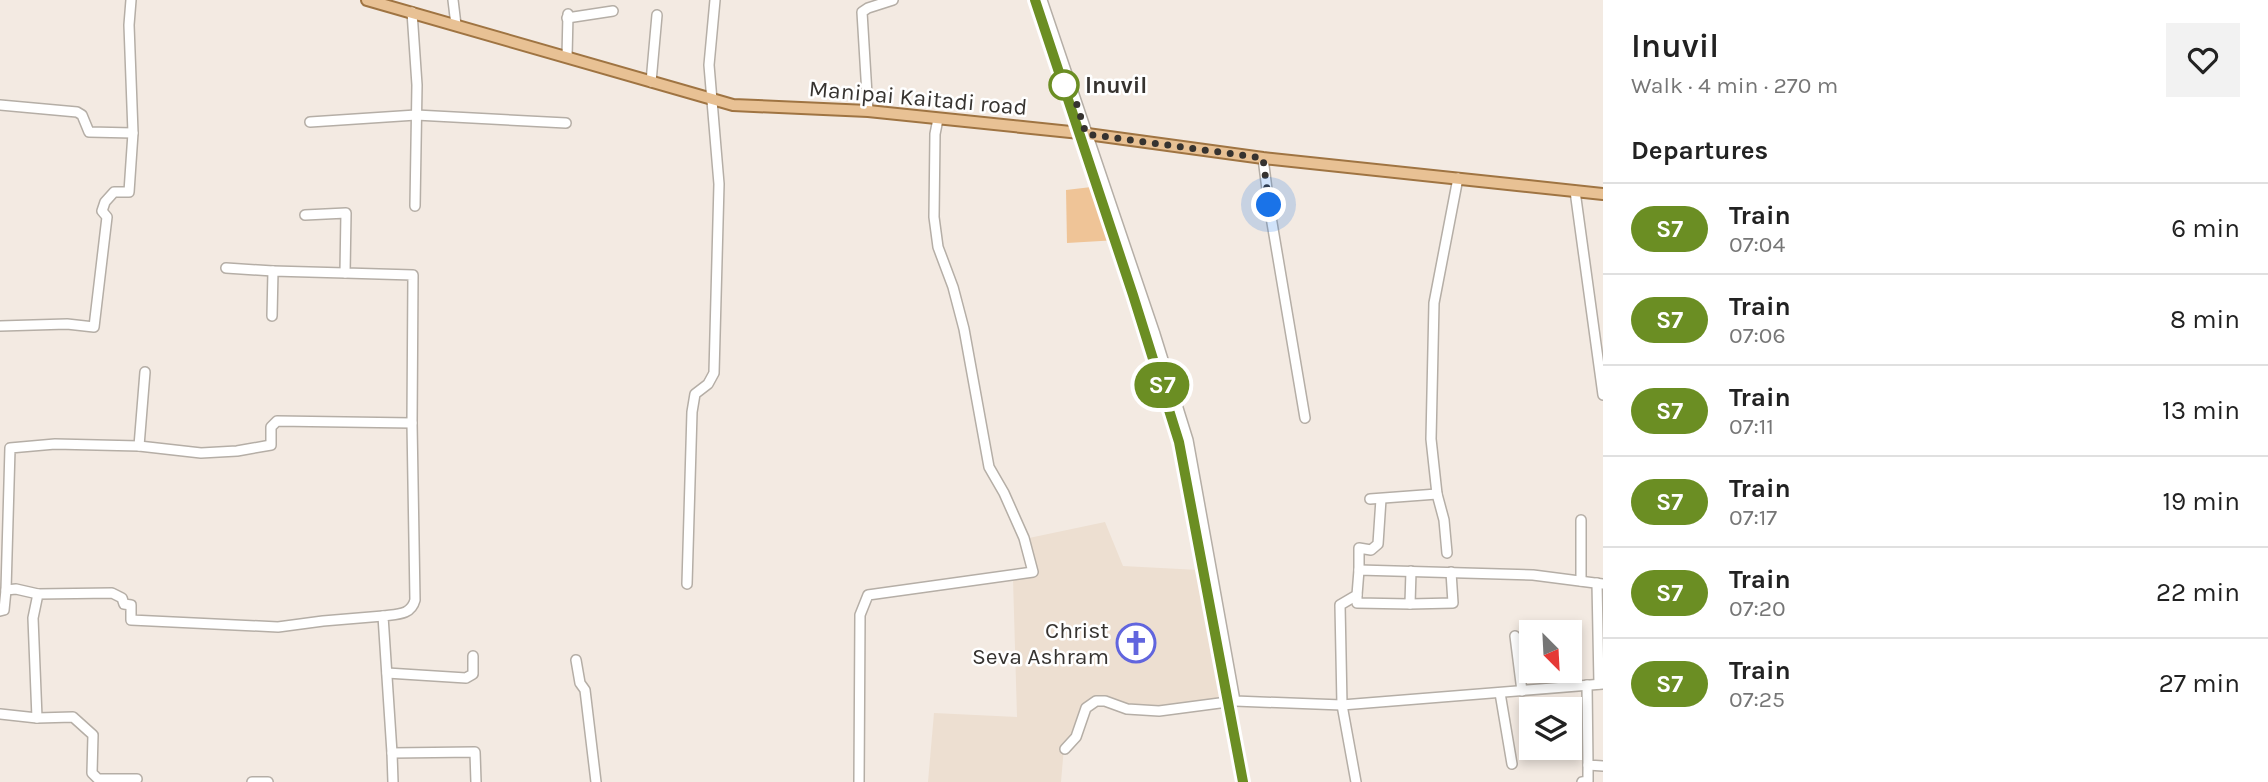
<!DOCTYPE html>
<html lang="en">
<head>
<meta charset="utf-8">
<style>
	body { margin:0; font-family:Karla,sans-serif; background:#f2f2f2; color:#222; height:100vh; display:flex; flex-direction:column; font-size:26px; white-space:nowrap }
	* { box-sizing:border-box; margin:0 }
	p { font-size:23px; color:#767676 }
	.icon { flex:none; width:38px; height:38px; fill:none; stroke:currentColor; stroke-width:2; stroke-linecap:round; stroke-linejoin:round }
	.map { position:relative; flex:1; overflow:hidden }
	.sheet { display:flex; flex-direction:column; background:#fff; width:665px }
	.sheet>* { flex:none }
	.badge { padding:0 14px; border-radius:23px; font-size:24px; line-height:46px }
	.needle { width:46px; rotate:156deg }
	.controls { position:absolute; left:1519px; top:620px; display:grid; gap:14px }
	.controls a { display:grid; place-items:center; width:63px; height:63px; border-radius:0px; background:#fff; box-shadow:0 4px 10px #0003; font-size:35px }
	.you { position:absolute; width:35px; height:35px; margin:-18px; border:5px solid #fff; border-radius:50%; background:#1a73e8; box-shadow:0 0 0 10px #1a73e833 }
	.map>.badge { position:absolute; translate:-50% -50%; box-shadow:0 0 0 4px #fff }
	h2 { padding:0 28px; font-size:26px; line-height:63px }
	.round { display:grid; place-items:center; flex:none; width:74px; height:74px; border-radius:0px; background:#f2f2f2 }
	.summary { display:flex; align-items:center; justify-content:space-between; height:119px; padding:0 28px }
	h1 { font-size:33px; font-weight:600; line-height:52px }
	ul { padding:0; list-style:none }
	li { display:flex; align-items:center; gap:21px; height:91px; padding:0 28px; border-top:2px solid #e0e0e0 }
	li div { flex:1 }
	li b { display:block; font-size:26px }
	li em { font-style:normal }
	li .badge { min-width:77px; font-weight:700; text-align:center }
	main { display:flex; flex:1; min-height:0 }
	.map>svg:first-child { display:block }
	.built { fill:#eddfd1 }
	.green { fill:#efc497 }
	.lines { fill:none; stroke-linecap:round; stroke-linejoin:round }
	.minor-casing { stroke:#b5aea6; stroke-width:12 }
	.major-casing { stroke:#9f7442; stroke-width:14 }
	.minor { stroke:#fff; stroke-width:9 }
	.major { stroke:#e8c194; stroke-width:10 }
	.rail-casing { stroke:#5c5854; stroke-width:4.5 }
	.rail { stroke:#fff; stroke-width:2; stroke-dasharray:5; stroke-linecap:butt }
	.line-casing { stroke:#fff; stroke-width:16 }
	.line { stroke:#6b8e23; stroke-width:10 }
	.walk { stroke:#363330; stroke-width:7; stroke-dasharray:0 12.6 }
	.stop-dot { fill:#fff; stroke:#6b8e23; stroke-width:3.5 }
	.labels { text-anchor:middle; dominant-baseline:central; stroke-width:5; stroke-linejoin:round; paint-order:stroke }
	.stop-label { font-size:23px; font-weight:bold; fill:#363330; stroke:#fff; text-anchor:start }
	.street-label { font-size:23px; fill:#363330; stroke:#fff }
	.poi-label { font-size:23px; fill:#363330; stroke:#fff; text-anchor:end }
</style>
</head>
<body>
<main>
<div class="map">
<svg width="1603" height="782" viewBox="0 0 1603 782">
	<rect width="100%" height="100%" fill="#f3eae2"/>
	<!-- built -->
	<path class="built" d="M1105,522L1123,566L1199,570L1224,701L1159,709L1128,708L1096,700L1074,736L1064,747L1061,782H928L934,713L1017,717L1013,579L1036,576L1029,538Z"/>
	<!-- green -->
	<path class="green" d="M1100,186L1118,240L1067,243L1066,190Z"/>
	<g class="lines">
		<defs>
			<g id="minor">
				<path d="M453,0L456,25"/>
				<path d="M1042,0L1155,334L1188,440L1235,701L1342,705L1603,684"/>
				<path d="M412,12L417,85L415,206"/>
				<path d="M567,18L613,11"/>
				<path d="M567,57L568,14"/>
				<path d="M651,82L657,15"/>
				<path d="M0,105L77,112L82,115L89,132L133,133"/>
				<path d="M868,111L862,12L868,8L893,0"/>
				<path d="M310,122L416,115L566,123"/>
				<path d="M1263,158L1269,205L1305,418"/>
				<path d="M1575,191L1603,395"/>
				<path d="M305,215L346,213L345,273L413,275L412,423L415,600C411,615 398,614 383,616L392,753L475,752L476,782"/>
				<path d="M226,268L273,271"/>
				<path d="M272,316L273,271L345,273"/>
				<path d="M0,326L67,324L94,327L107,217L102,211L105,202L114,192H129L133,133L129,25L131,0"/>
				<path d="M139,446L145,372"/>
				<path d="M1370,499L1437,494"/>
				<path d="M1447,553L1444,520L1437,494L1431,439L1434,303L1458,178"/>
				<path d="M1359,570V548L1371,550L1378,544L1381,499"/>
				<path d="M1581,581V520"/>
				<path d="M1597,583L1599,684"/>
				<path d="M687,584L692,412L695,394L708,384L714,373L719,184L709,65L715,0"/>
				<path d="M6,590L16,589L38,594"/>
				<path d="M1357,595V603L1410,604L1411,571"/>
				<path d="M1410,604L1453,603L1451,572"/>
				<path d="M0,611L4,610L6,590L10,448L55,444L139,446L201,453L237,451L271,445V427L277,421L412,423"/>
				<path d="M1515,636L1522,691"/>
				<path d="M576,660L580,683L585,690L596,782"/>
				<path d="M387,673L466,678L473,674V656"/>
				<path d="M1587,685L1588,765L1603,766"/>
				<path d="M1500,693L1512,764"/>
				<path d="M0,714L37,718L33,618L38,594L112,593L122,598L124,604L131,605V620L278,627L323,621L383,616"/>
				<path d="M37,718L73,717L93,735L92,773L98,779H137"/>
				<path d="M1065,749L1076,737L1086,708L1096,701H1105L1127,709L1159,711L1235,701"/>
				<path d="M392,753L393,782"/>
				<path d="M252,782H268"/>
				<path d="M859,782L860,615L868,595L1033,572L1024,538L1004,493L989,467L964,329L953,287L938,247L934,217L935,134L938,119"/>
				<path d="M1356,782L1342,705L1340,605L1357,595L1359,570L1533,575L1603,584"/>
				<path d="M1582,782L1588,781V765"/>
			</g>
			<path id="major" d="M367,0L733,105L868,111L1080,133L1263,158L1603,194"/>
		</defs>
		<!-- minor casing -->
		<use href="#minor" class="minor-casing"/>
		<!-- major casing -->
		<use href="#major" class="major-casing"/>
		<!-- minor -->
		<use href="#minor" class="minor"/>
		<!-- major -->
		<use href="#major" class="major"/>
		<defs>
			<path id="rail" d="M1035,0L1150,346L1179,442L1242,782"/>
		</defs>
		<!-- rail casing -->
		<use href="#rail" class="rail-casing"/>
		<!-- rail -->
		<use href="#rail" class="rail"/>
	</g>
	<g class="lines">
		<defs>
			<path id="line" d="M1035,0L1133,295L1179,442L1243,782"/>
		</defs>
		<!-- line casing -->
		<use href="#line" class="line-casing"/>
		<!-- line -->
		<use href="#line" class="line"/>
		<!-- walk -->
		<path class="walk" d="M1064,85L1072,89L1086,134L1263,158L1269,205"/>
	</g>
	<!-- icons -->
	<defs>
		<symbol id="church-ring" viewBox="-11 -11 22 22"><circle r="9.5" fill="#fff" stroke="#6165de" stroke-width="1.5"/><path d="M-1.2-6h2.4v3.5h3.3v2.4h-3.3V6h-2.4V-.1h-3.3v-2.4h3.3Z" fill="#6165de"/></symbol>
	</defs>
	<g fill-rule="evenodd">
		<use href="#church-ring" x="1114" y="621" width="44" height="44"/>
	</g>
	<!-- markers -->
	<circle class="stop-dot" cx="1064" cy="85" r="14"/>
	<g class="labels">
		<!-- stop labels -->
		<g class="stop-label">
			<text x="1085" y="85">Inuvil</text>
		</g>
		<!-- street labels -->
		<g class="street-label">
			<text transform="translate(918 98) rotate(5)">Manipai Kaitadi road</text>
		</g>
		<!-- poi labels -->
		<g class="poi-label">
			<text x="1109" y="630">Christ<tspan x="1109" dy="26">Seva Ashram</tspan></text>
		</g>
	</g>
</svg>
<div class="controls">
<a><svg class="needle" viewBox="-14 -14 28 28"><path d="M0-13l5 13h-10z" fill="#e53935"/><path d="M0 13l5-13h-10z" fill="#767676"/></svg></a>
<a><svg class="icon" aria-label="layers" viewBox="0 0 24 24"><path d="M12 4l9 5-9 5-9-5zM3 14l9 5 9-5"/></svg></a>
</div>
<div class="you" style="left:1269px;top:205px"></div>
<b class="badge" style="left:1162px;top:385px;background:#6b8e23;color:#fff">S7</b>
</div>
<section class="sheet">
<div class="summary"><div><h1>Inuvil</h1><p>Walk · 4 min · 270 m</p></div><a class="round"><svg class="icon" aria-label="heart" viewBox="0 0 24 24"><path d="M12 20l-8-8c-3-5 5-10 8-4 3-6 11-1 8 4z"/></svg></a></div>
<h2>Departures</h2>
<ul>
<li><span class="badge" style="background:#6b8e23;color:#fff">S7</span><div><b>Train</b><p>07:04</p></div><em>6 min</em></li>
<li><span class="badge" style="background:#6b8e23;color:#fff">S7</span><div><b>Train</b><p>07:06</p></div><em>8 min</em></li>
<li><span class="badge" style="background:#6b8e23;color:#fff">S7</span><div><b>Train</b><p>07:11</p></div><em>13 min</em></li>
<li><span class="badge" style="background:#6b8e23;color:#fff">S7</span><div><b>Train</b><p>07:17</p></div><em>19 min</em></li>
<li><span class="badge" style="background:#6b8e23;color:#fff">S7</span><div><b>Train</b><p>07:20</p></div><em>22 min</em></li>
<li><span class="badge" style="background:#6b8e23;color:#fff">S7</span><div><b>Train</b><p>07:25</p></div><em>27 min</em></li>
</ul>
</section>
</main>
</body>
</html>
